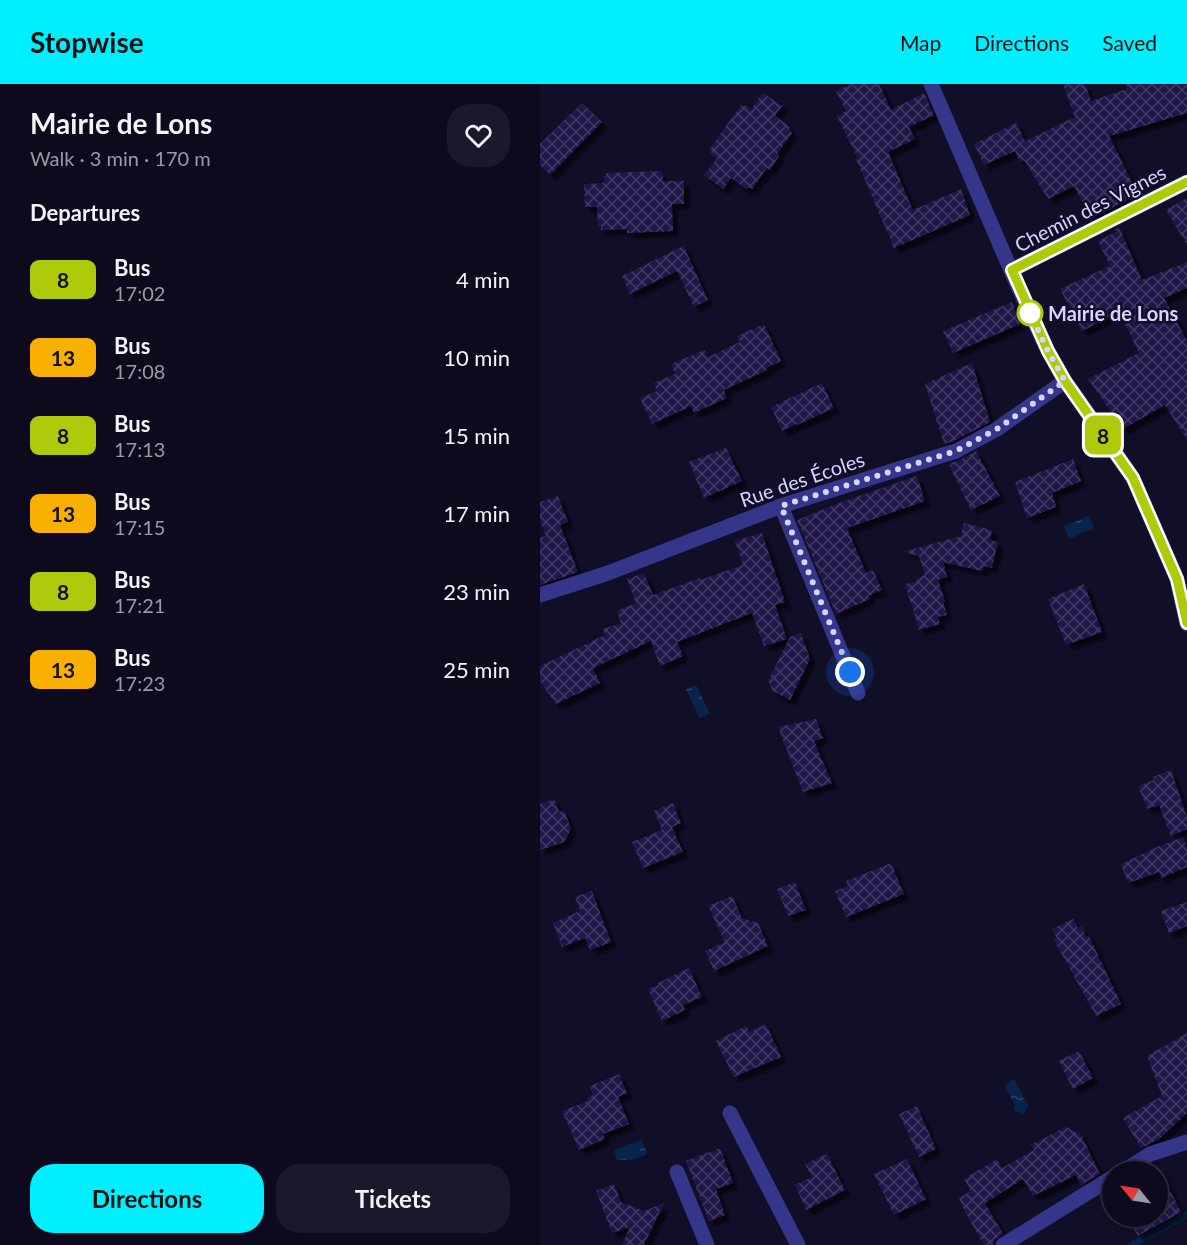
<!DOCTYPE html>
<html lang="en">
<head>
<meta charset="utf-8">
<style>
	body { margin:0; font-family:Lato,sans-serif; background:#1b182b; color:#f1f3f6; height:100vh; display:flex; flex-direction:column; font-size:22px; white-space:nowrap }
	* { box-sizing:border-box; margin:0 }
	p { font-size:20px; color:#9a9aa4 }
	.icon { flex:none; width:33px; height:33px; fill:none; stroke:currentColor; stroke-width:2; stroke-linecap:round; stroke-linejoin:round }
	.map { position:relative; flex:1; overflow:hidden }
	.drawer { display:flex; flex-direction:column; background:#0d0a1e; width:540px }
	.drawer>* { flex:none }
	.badge { padding:0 12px; border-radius:9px; font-size:21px; line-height:39px }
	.needle { width:39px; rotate:300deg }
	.controls { position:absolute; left:562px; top:1077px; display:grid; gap:12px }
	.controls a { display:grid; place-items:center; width:66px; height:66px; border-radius:50%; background:#0d0a1e; box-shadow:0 3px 9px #0003,0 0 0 2px #2d2b3c; font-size:30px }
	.you { position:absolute; width:30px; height:30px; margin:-15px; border:4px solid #fff; border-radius:50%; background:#1a73e8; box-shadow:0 0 0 9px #1a73e833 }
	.map>.badge { position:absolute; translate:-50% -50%; box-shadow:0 0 0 3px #fff }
	h2 { padding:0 30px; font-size:22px; line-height:54px }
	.round { display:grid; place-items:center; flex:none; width:63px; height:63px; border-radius:24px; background:#1b182b }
	.summary { display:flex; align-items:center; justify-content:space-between; height:102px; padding:0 30px }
	h1 { font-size:28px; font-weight:700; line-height:45px }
	.cta { display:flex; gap:12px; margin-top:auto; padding:12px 30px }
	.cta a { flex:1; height:69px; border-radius:24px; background:#00efff; color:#111; font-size:24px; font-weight:700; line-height:69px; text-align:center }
	.cta a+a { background:#1b182b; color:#f1f3f6 }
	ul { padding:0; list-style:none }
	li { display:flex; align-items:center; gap:18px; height:78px; padding:0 30px }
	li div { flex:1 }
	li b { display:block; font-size:22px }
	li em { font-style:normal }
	li .badge { min-width:66px; font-weight:700; text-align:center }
	header { display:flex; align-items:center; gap:36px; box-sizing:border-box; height:84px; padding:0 30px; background:#00efff; color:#111 }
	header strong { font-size:28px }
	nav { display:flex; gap:33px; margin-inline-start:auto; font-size:21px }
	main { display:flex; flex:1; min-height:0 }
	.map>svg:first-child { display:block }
	.water { fill:url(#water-ripples) }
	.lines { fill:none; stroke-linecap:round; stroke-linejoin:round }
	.stream { stroke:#08244c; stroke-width:7 }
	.building { fill:url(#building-cross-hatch); filter:url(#shadow) }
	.minor { stroke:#35358a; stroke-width:15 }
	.line-casing { stroke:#fff; stroke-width:14 }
	.line { stroke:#afca0b; stroke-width:9 }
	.walk { stroke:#d8d4ff; stroke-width:6; stroke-dasharray:0 10.8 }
	.stop-dot { fill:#fff; stroke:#afca0b; stroke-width:3 }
	.labels { text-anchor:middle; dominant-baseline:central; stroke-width:5; stroke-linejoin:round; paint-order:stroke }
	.street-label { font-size:20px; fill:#d8d4ff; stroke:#110e28 }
	.stop-label { font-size:20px; font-weight:bold; fill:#d8d4ff; stroke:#110e28; text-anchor:start }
</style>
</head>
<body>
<header>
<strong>Stopwise</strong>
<nav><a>Map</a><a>Directions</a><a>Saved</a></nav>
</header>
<main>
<section class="drawer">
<div class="summary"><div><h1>Mairie de Lons</h1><p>Walk · 3 min · 170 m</p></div><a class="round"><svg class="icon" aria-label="heart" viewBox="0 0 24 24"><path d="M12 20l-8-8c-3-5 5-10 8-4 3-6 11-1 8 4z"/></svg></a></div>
<h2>Departures</h2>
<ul>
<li><span class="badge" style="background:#afca0b;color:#111">8</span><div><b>Bus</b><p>17:02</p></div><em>4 min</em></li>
<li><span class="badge" style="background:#f9b000;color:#111">13</span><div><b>Bus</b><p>17:08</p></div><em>10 min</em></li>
<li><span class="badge" style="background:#afca0b;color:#111">8</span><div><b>Bus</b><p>17:13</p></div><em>15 min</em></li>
<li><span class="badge" style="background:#f9b000;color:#111">13</span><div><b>Bus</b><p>17:15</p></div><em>17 min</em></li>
<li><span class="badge" style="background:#afca0b;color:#111">8</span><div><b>Bus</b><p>17:21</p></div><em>23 min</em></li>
<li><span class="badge" style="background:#f9b000;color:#111">13</span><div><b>Bus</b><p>17:23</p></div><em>25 min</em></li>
</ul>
<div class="cta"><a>Directions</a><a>Tickets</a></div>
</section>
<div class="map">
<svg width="647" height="1161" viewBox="0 0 647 1161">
	<defs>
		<pattern id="water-ripples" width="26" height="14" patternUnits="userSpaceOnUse" patternTransform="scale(1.5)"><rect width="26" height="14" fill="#08244c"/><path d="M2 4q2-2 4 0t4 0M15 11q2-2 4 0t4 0" fill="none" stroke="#2b4367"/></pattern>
		<pattern id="building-cross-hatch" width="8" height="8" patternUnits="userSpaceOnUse" patternTransform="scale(1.5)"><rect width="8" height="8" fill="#21184a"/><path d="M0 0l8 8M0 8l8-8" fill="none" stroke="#403965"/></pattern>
		<filter id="shadow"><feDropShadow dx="5.5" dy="5.5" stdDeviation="1.5" flood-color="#0009"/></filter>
	</defs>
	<rect width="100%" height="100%" fill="#110e28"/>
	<!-- water -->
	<g class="water">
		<path d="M549,432L554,444L529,455L524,442Z"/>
		<path d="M156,601L170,630L159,634L146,605Z"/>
		<path d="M474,995L488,1021L484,1031L473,1026L475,1021L464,1001Z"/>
		<path d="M102,1056L107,1070L92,1076H77L74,1066Z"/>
	</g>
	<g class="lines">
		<!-- stream -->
		<path class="stream" d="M592,1161L646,1131"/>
	</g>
	<!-- building -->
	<g class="building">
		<path d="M311,0H339L351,26L384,9L394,31L369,43L375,55L348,68L373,126L421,105L430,131L354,164L316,75L318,74L297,32L306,27L296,7Z"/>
		<path d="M523,0H545L551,17L587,5L586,0H647V29L569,52L598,110L551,135L534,102L508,115L484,76L480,78L475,67L444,81L434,60L476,39L485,57L535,33Z"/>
		<path d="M223,9L242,22L235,32L250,43L249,46L252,49L237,70L239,72L230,86L227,84L212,105L208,103L206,105L191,94L183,105L164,91L177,75L171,70L172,69L169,66L201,21L204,23L205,21L211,25Z"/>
		<path d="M42,19L62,38L10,91L0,81V60Z"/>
		<path d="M121,87V90H123V97H144V120H132L133,147L87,149V145L61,146V142H58L57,123H45L44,100L64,99V92H66V89Z"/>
		<path d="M647,114V161L626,126Z"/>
		<path d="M579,143L602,196L647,178V204L624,214L647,257V356L625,321L583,345L548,295L599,269L579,228L542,247L520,205L570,182L558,157L578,147L574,146Z"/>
		<path d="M145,161V165L168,216L154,223L137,187L90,210L82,192Z"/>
		<path d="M472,218L480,240L413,269L403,247Z"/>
		<path d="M224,240L241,277L226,284L227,286L184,306L187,314L154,329L151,322L112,340L100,314L117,307L114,299L135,290L131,280L164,266L168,273L200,258L197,252Z"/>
		<path d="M432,279L450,338L412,358L404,360L385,300Z"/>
		<path d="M282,299L294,324L257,341V340L242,347L231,323Z"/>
		<path d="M186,364L202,397L164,414L149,378Z"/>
		<path d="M436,367L460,412L431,426L409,381H411V379L420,376Z"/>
		<path d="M533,375L541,397L512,409L516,423L487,434L475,398Z"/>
		<path d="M377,392L385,417L307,444L326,489L333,486L342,506L328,512L330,515L296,530L257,436L299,419Z"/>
		<path d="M18,412L28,438L20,441L38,488L0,501V454L6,452L0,436V418Z"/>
		<path d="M424,439L452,446L450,456L458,458L452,484L444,482L442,487L403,478L407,493L398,496L405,517L403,518L407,531L398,533L400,540L379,546L365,500L377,497L376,494L385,491L379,472L363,468L421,452Z"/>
		<path d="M222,449L245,518L235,521L247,555L224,562L212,529L137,558L143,572L120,582L111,557L53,584L60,599L16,620L0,597V582L65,551L63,545L81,539L77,527L96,519L87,495L104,489L113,511L160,494V496L203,481L195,457Z"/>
		<path d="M544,500L562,548L526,561L508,515Z"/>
		<path d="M261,549L270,575L250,616L233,607L228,597L250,553Z"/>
		<path d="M276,635L283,654L274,657L292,699L263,708L238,643Z"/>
		<path d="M631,686L647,733V745L631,752L619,721L607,725L598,702L614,696L613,693Z"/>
		<path d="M14,715L19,728L24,726L31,745L24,758L0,766V720Z"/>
		<path d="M133,719L141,739L132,743L143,768L103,784L92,758L122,746L114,727Z"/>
		<path d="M643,753L647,764V783L621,794L619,788L588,799L581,780L617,763Z"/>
		<path d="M351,779L364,810L306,833L295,807L308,802L306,797Z"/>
		<path d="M255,798L266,826L248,832L237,805Z"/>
		<path d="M52,807L71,858L50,866L45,854L22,863L13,839L40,827L35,813Z"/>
		<path d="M192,812L202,834L218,839L228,862L174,887L165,867L185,858L168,822Z"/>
		<path d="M647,818V842L629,849L621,827Z"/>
		<path d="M533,835L538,844L542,842L546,853L549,852L581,920L556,932L514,856L517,854L512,845Z"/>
		<path d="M149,884L162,913L143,921L145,926L122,937L108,905L119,901L118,899Z"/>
		<path d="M226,940L241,973L194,993L176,957L206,942L209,948Z"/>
		<path d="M647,949V1029L619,1055L601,1064L583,1034L622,1012L607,972Z"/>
		<path d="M539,967L553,994L533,1005L519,977Z"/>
		<path d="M79,990L87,1009L78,1013L89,1040L63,1050L65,1055L39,1066L22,1027L48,1017L47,1014L53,1011L50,1002Z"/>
		<path d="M377,1022L396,1065L379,1073L359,1030Z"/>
		<path d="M526,1043L541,1051L560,1090L541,1101L536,1091L493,1112L483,1095L445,1119L463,1150L455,1156L453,1161H444L425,1128L419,1114L431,1107L424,1095L457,1075L462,1084L494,1066L491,1061Z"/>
		<path d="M180,1064L193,1099L176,1105L185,1131L169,1137L146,1077Z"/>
		<path d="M287,1070L305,1106L266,1126L255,1101L272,1093L265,1080Z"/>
		<path d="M367,1075L386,1115L354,1131L334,1090Z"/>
		<path d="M618,1083L641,1128L598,1152L586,1132H618Z"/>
		<path d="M74,1100L81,1118L104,1127L124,1119L104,1161H82L90,1143L72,1149L56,1107Z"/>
	</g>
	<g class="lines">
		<!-- minor -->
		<g class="minor">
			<path d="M391,0L476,198L508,267L525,297L593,394L637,495L647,540"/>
			<path d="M472,186L647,98"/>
			<path d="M241,422L318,609"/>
			<path d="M0,511L68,489L241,422L416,367L457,345L525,297"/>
			<path d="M190,1029L258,1161"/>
			<path d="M137,1088L167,1161"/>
			<path d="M582,1088L610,1070L647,1058"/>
			<path d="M463,1161L573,1093"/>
		</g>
	</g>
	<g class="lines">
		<defs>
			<path id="line" d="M647,98L472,186L508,267L525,297L593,394L637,495L647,539"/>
		</defs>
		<!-- line casing -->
		<use href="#line" class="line-casing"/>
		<!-- line -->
		<use href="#line" class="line"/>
		<!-- walk -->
		<path class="walk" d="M310,588L241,422L416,367L457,345L525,297L508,267L490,229"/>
	</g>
	<!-- markers -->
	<circle class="stop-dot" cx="490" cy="229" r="12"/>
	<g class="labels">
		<!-- street labels -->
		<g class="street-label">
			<text transform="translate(550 124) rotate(-27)">Chemin des Vignes</text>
			<text transform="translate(262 395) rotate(-19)">Rue des Écoles</text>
		</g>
		<!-- stop labels -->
		<g class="stop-label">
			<text x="508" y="229">Mairie de Lons</text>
		</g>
	</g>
</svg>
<div class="controls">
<a><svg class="needle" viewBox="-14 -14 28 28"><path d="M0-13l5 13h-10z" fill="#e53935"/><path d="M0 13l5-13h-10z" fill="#9a9aa4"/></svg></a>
</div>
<div class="you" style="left:310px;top:588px"></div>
<b class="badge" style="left:563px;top:351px;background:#afca0b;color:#111">8</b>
</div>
</main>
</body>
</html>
